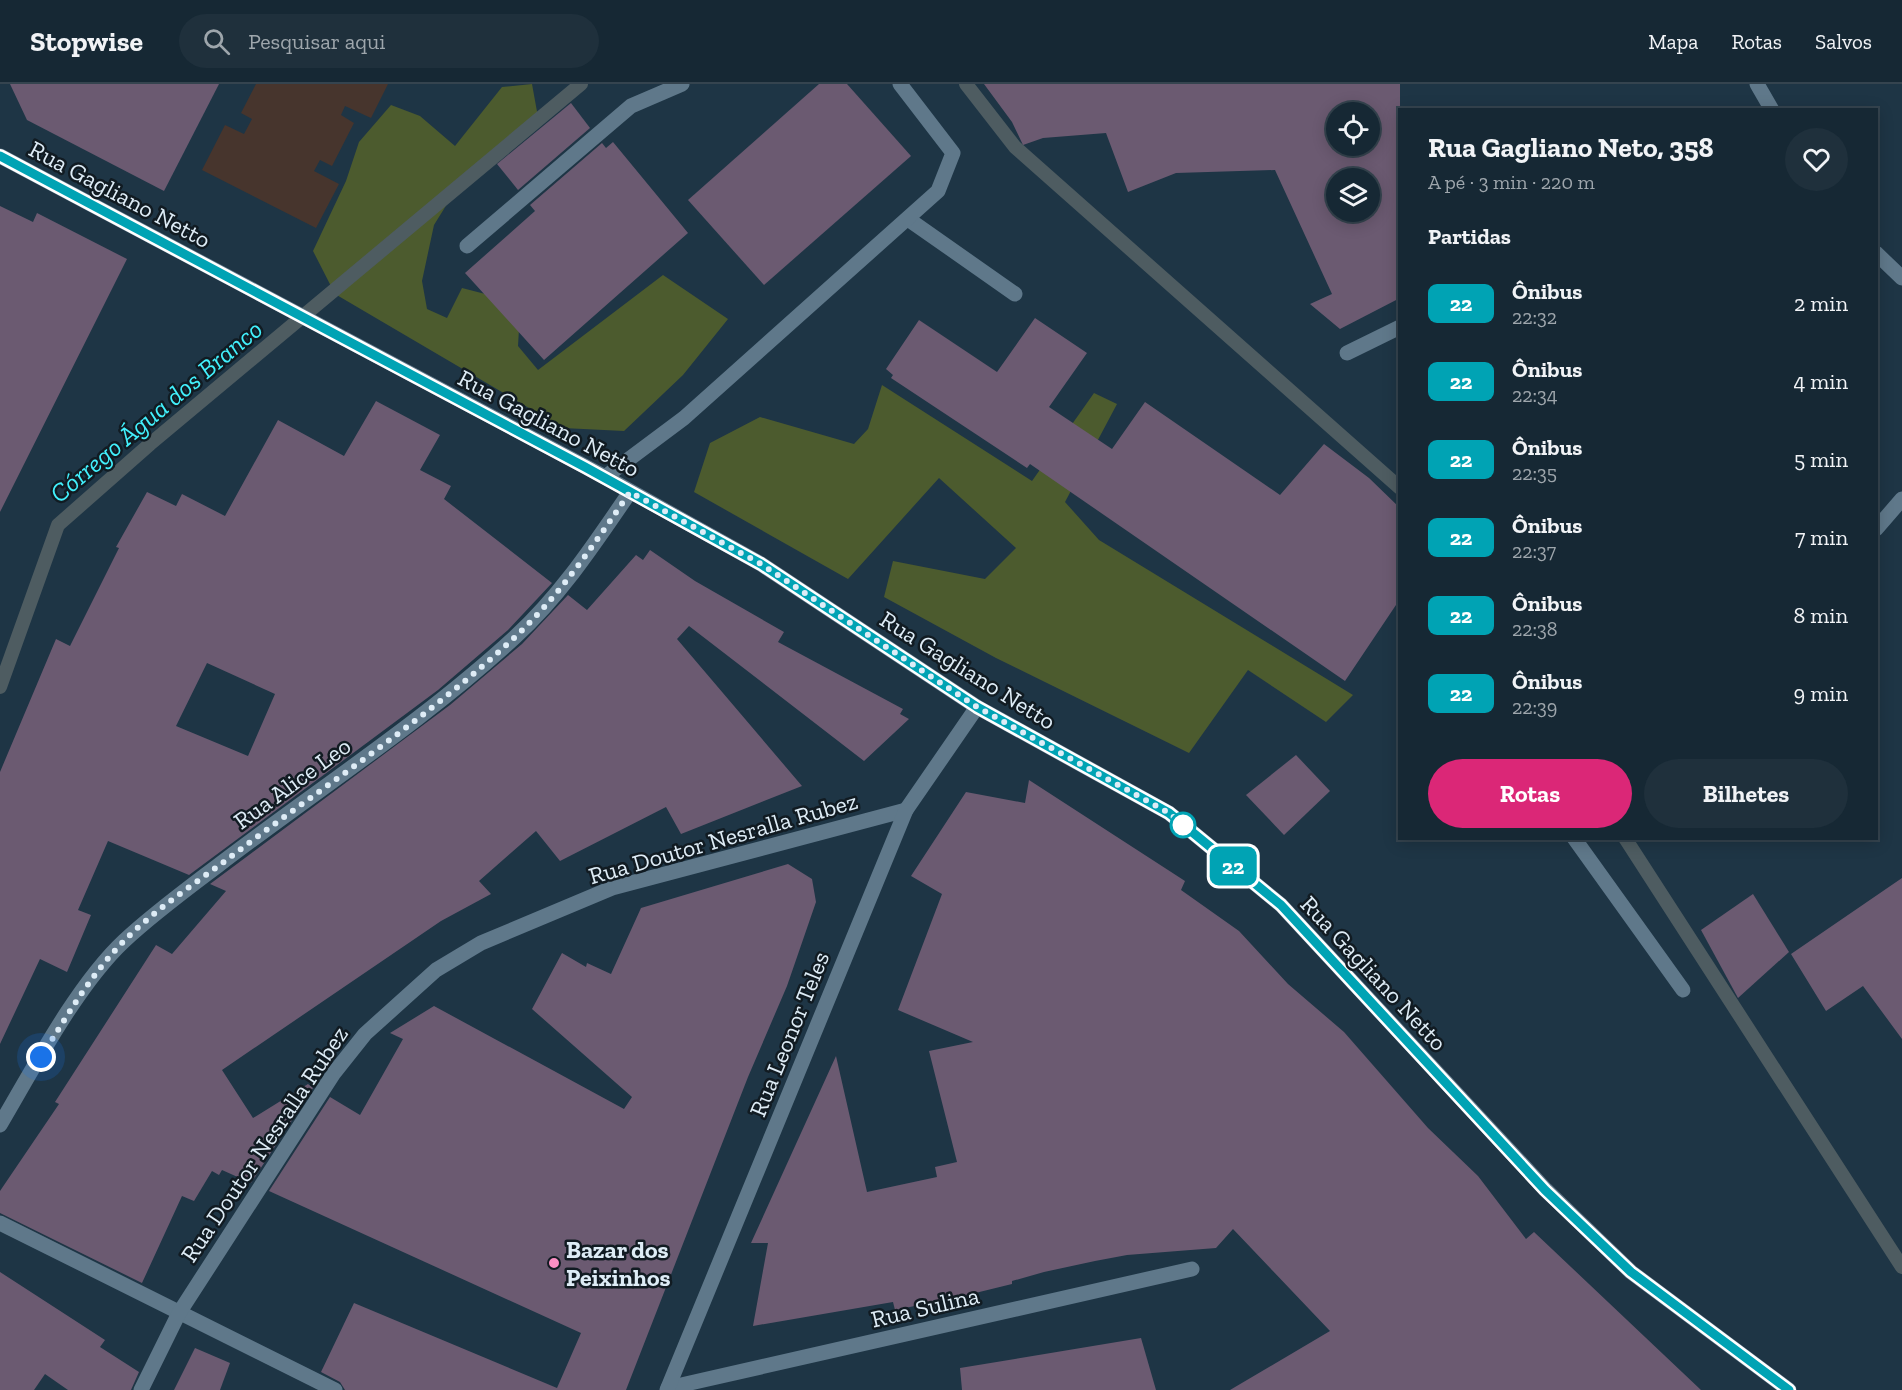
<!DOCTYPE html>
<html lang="pt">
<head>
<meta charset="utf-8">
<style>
	body { margin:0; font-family:"Zilla Slab",serif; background:#1f303c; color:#f1f3f6; height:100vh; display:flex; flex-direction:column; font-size:22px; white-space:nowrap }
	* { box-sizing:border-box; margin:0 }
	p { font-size:20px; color:#9ea6ac }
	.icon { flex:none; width:33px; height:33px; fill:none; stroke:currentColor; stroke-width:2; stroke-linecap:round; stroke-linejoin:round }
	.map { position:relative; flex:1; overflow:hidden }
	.sheet { position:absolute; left:1398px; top:24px; width:480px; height:732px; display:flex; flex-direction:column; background:#162834; border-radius:0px; box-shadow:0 3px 15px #0003,0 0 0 2px #35444f }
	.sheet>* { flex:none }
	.badge { padding:0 12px; border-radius:9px; font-size:21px; line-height:39px }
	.tools { position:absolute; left:1326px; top:18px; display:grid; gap:12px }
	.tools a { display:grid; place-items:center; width:54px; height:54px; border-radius:50%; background:#162834; box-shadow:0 3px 15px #0003,0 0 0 2px #35444f; font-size:30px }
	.you { position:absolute; width:30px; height:30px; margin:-15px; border:4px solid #fff; border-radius:50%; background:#1a73e8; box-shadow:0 0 0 9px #1a73e833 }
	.map>.badge { position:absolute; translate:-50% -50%; box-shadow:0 0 0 3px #fff }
	h2 { padding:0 30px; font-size:22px; line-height:54px }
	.round { display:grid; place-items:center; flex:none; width:63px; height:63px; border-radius:32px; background:#1f303c }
	.headline { display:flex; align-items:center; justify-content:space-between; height:102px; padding:0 30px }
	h1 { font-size:28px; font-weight:700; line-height:45px }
	.primary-button { display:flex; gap:12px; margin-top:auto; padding:12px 30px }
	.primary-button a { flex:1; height:69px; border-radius:36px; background:#db2777; color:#fff; font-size:24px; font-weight:700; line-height:69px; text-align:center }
	.primary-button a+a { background:#1f303c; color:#f1f3f6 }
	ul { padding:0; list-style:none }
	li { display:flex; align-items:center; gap:18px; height:78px; padding:0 30px }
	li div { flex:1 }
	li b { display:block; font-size:22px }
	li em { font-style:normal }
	li .badge { min-width:66px; font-weight:700; text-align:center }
	header { display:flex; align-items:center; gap:36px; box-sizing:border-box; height:84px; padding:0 30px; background:#162834; border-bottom:2px solid #35444f }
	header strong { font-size:28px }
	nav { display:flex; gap:33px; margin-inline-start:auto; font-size:21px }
	.search { width:420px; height:54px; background:#1f303c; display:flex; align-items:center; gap:15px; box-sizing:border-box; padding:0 21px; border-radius:33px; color:#9ea6ac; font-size:22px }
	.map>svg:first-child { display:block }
	.education { fill:#47352d }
	.green { fill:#4c5b2e }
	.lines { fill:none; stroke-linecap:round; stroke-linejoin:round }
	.stream { stroke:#4e5c61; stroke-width:14 }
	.building { fill:#6b5a71; fill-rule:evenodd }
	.lane { stroke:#5f788a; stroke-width:15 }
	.street { stroke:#5f788a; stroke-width:15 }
	.secondary { stroke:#5f788a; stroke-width:15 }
	.line-casing { stroke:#fff; stroke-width:14 }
	.line { stroke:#00a3b4; stroke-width:9 }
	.walk { stroke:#deecf6; stroke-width:6; stroke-dasharray:0 10.8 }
	.stop-dot { fill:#fff; stroke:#00a3b4; stroke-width:3 }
	.poi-dot { fill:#fb8fc4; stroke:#111b22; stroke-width:2 }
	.labels { text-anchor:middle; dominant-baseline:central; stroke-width:5; stroke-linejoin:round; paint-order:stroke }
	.street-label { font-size:24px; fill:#deecf6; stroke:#111b22 }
	.poi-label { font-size:24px; font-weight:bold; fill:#deecf6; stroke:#111b22; text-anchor:start }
	.water-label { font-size:26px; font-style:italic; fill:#42f0fc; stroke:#111b22 }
</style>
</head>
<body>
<header>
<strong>Stopwise</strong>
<div class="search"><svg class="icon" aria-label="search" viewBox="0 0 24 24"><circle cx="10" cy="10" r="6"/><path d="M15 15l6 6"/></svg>Pesquisar aqui</div>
<nav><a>Mapa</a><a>Rotas</a><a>Salvos</a></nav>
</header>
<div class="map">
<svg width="1902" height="1306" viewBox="0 0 1902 1306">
	<rect width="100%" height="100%" fill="#1e3545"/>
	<!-- education -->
	<path class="education" d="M256,0H388L371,34L345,22L341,31L354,39L332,82L320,76L314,87L339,100L316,144L202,86L225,41L244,50L252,35L241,29Z"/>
	<!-- green -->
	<g class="green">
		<path d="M532,0L538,33L460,99L434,141L422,197L427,225L447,234L462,204L493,212L519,245L518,262L538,286L663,191L728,235L683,291L624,347L563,344L335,210L313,167L346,97L359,58L391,21L420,32L455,62L502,3Z"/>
		<path d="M882,301L1032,397L1094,309L1117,320L1065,418L1099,456L1353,611L1326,638L1248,586L1189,669L996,574L884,513L893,477L985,495L1016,464L939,394L848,495L694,408L710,359L760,333L854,360L868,345Z"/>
	</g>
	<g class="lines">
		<!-- stream -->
		<g class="stream">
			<path d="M966,0L1015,63L1400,404"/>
			<path d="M0,603L58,441L150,360L581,0"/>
			<path d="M1625,754L1902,1183"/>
		</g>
	</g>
	<!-- building -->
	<g class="building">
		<path d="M10,0H219L164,107L27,36Z"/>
		<path d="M819,0H847L911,72L764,201L688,116Z"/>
		<path d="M984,0H1400V214L1340,245L1310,220L1332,210L1275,86L1176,89L1128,108L1106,49L1043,54L1023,61L1012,38ZM1336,28H1370V62H1336ZM1336,94H1370V128H1336Z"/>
		<path d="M571,19L590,44L518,106L497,80Z"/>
		<path d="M613,58L688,149L544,276L465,189L535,127L530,121L602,59L606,64Z"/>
		<path d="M0,122L33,138L37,129L127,175L0,428Z"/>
		<path d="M1035,234L1087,269L1049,323L1112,365L1145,318L1280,411L1324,360L1369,394L1400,424V515L1345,597L1030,380L1027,384L891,294L893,291L886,285L919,236L997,288Z"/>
		<path d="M376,317L440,351L420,386L451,402L444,415L552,499L508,546L438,606L189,791L108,757L78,826L91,831L67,888L40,875L0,960V688L56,555L70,562L119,464L116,463L147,408L176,422L182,410L225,432L278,336L344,372ZM207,579L275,610L248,672L176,642Z"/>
		<path d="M650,466L695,497L784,548L778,558L903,625L900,630L909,635L864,677L689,542L677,555L802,702L681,750L666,723L560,777L536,747L479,797L491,810L441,837L222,986L253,1034L308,1000L313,1004L251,1099L222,1086L219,1091L212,1087L194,1117L182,1112L142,1199L0,1129V1107L59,1020L55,1018L156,861L172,870L226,807L210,800L450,621L522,560L568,511L587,526L636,471L643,476Z"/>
		<path d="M1296,671L1330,707L1284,751L1246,711Z"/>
		<path d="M1029,696L1185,797L1181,806L1239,847L1288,900L1344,948L1428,1044L1478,1092L1526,1155L1534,1148L1701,1306H1230L1330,1247L1233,1145L1216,1164L1127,1171L1095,1177L1044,1188L1012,1197V1200L959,1213L895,1226L893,1218L753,1242L768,1159H751L836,972L867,1108L937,1093L935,1083L957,1078L929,967L973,958L898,926L942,810L911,792L966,708L1025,719Z"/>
		<path d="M788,780L812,795L816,818L787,902L748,993L626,1306H345L340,1298L321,1288L354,1219L557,1304L581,1249L269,1107L330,1013L360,1031L403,955L390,949L434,922L624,1025L632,1013L532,925L562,869L586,883L587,879L611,890L641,824Z"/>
		<path d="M1902,794V955L1863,902L1826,927L1791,870Z"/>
		<path d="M1753,810L1789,868L1738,914L1701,846Z"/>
		<path d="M0,1188L105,1256L100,1263L139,1288L131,1306H68L45,1290L34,1306H0Z"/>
		<path d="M1141,1254L1156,1306H962L960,1284Z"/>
		<path d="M195,1264L230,1279L220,1306H174Z"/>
	</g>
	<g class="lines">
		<!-- lane -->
		<g class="lane">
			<path d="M908,135L1015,210"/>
			<path d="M467,162L631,22L682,0"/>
			<path d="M605,393L684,334L938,107L953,69L900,0"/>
			<path d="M0,1139L335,1306"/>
		</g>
		<!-- street -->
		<g class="street">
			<path d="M1347,269L1400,243"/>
			<path d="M1876,445L1902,415"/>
			<path d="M1574,754L1683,906"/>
			<path d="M0,1041C33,985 77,901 124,857C154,829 187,805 220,780C318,705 424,637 515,553C561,511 595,459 630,408"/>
			<path d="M668,1304L1192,1185"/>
			<path d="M141,1306L179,1229L334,989L365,950L436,886L481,859L612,804L906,726"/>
			<path d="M667,1306L906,726L977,623"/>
		</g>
		<!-- secondary -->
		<g class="secondary">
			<path d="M1757,0L1772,26"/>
			<path d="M0,72L605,393L761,480L977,623L1169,729L1281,821L1546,1106L1631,1188L1789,1306"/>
			<path d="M1876,169L1902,194"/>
		</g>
	</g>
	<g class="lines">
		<defs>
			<path id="line" d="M0,72L585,383L761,480L977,623L1169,729L1281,821L1545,1106L1631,1188L1789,1306"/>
		</defs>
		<!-- line casing -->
		<use href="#line" class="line-casing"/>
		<!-- line -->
		<use href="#line" class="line"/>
		<!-- walk -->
		<path class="walk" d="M41,973C66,934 89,893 122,859C152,828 190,803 225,777C322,703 426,636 515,553C561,510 595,459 630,408L761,480L977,623L1169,729L1186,744L1183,741"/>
	</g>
	<!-- markers -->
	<circle class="stop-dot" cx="1183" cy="741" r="12"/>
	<circle class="poi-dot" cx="554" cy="1179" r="6"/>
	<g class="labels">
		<!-- street labels -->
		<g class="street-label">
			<text transform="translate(120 110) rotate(28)">Rua Gagliano Netto</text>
			<text transform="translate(549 339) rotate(28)">Rua Gagliano Netto</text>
			<text transform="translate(968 586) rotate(32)">Rua Gagliano Netto</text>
			<text transform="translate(292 699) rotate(-36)">Rua Alice Leo</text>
			<text transform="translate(723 754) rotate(-16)">Rua Doutor Nesralla Rubez</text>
			<text transform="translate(1374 889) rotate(47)">Rua Gagliano Netto</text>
			<text transform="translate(789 950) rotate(-68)">Rua Leonor Teles</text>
			<text transform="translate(264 1060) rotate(-56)">Rua Doutor Nesralla Rubez</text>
			<text transform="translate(925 1223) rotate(-13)">Rua Sulina</text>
		</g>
		<!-- poi labels -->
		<g class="poi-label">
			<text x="566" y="1165">Bazar dos<tspan x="566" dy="28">Peixinhos</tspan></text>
		</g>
		<!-- water labels -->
		<g class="water-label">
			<text transform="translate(156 327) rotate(-40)">Córrego Água dos Branco</text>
		</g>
	</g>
</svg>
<div class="tools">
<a><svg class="icon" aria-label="locate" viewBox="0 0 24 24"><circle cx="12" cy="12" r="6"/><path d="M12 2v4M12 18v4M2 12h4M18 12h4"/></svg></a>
<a><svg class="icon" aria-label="layers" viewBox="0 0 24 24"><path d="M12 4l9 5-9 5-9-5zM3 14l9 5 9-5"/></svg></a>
</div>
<div class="you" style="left:41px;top:973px"></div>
<b class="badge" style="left:1233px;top:782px;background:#00a3b4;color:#fff">22</b>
<section class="sheet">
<div class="headline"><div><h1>Rua Gagliano Neto, 358</h1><p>A pé · 3 min · 220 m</p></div><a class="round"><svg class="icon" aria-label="heart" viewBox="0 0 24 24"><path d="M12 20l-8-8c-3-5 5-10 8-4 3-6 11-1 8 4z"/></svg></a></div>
<h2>Partidas</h2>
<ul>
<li><span class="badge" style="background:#00a3b4;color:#fff">22</span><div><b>Ônibus</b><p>22:32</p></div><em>2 min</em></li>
<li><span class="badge" style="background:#00a3b4;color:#fff">22</span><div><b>Ônibus</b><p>22:34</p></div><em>4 min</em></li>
<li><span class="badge" style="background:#00a3b4;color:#fff">22</span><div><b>Ônibus</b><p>22:35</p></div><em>5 min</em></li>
<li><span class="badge" style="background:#00a3b4;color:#fff">22</span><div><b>Ônibus</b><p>22:37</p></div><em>7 min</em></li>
<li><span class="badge" style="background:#00a3b4;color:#fff">22</span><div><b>Ônibus</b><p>22:38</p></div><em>8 min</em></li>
<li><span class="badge" style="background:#00a3b4;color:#fff">22</span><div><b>Ônibus</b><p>22:39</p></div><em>9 min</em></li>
</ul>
<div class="primary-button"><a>Rotas</a><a>Bilhetes</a></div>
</section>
</div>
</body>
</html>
